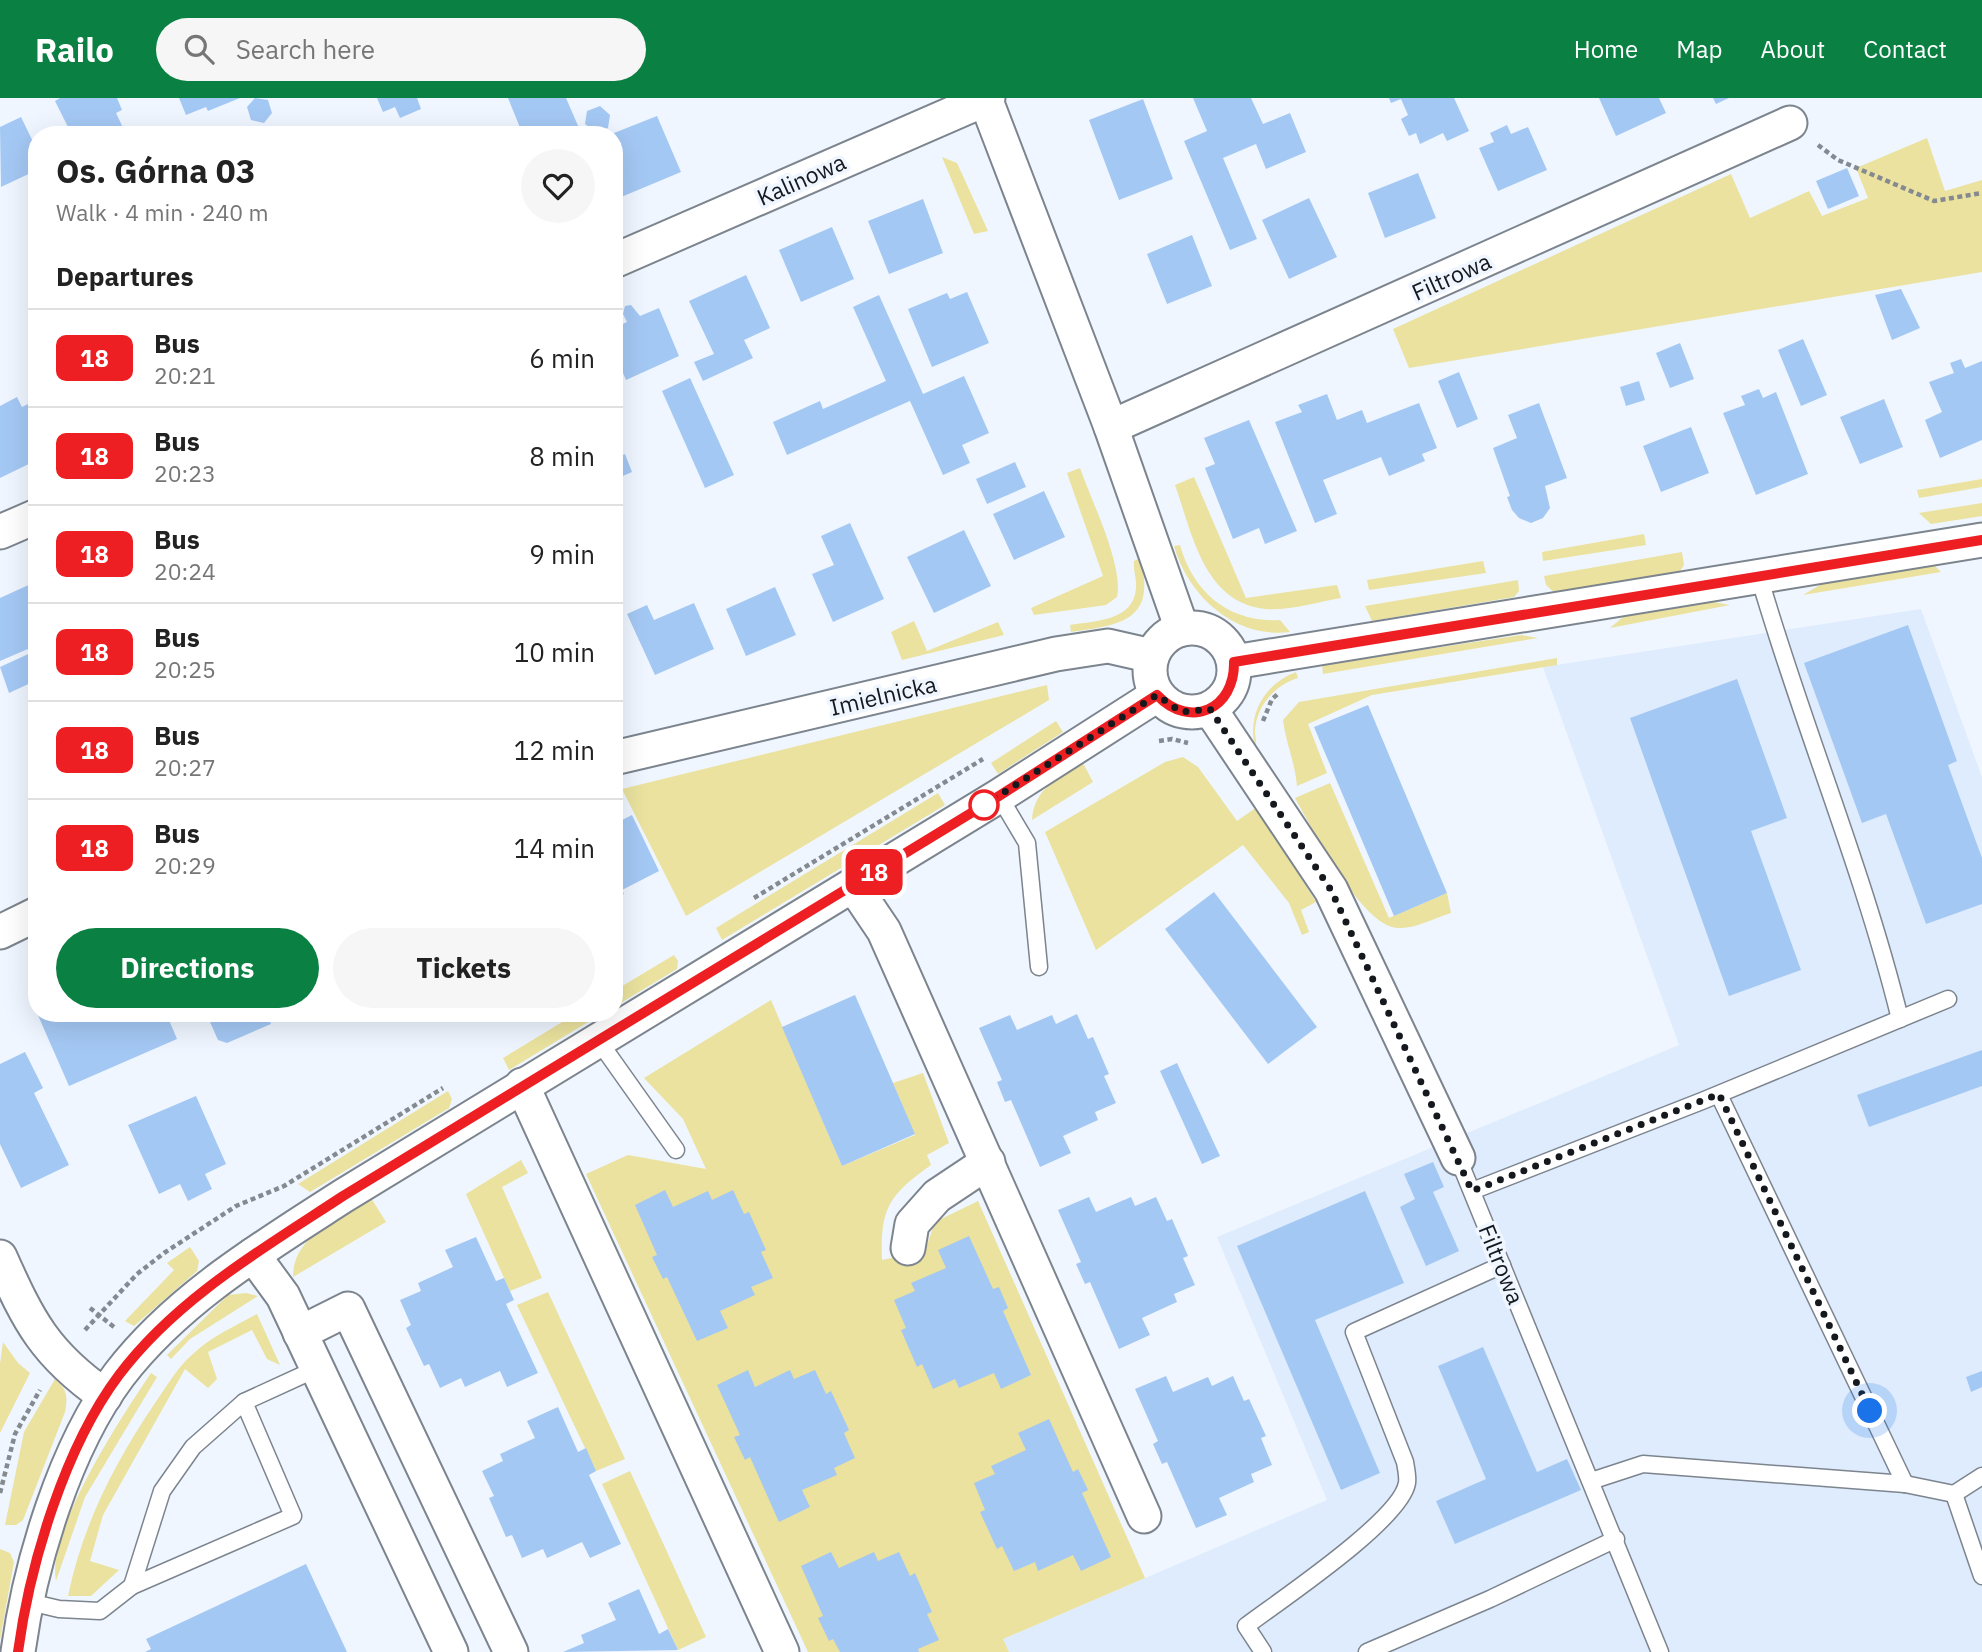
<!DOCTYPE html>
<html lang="en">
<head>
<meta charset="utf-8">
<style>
	body { margin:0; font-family:"IBM Plex Sans",sans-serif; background:#f6f6f6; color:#222; height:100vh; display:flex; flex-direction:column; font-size:26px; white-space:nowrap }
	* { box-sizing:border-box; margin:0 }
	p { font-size:23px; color:#767676 }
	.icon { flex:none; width:38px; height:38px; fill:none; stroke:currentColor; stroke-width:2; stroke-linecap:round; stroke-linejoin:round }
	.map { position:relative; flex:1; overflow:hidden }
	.details { position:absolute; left:28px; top:28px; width:595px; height:896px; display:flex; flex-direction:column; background:#fff; border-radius:28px; box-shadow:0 7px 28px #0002 }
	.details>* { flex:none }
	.badge { padding:0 14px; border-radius:10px; font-size:24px; line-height:46px }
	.you { position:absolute; width:35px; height:35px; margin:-18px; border:5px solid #fff; border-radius:50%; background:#1a73e8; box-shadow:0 0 0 10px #1a73e833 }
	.map>.badge { position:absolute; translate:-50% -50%; box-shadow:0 0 0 4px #fff }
	h2 { padding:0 28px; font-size:26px; line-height:63px }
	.round { display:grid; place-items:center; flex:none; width:74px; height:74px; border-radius:37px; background:#f6f6f6 }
	.overview { display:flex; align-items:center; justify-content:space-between; height:119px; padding:0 28px }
	h1 { font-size:33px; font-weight:700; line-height:52px }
	.primary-button { display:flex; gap:14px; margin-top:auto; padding:14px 28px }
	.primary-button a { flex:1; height:80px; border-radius:42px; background:#0b8043; color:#fff; font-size:28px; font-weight:700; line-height:80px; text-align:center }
	.primary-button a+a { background:#f6f6f6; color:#222 }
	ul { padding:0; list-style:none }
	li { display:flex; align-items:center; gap:21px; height:98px; padding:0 28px; border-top:2px solid #e0e0e0 }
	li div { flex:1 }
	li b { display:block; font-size:26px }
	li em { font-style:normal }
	li .badge { min-width:77px; font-weight:700; text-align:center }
	header { display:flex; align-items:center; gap:42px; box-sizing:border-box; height:98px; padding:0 35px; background:#0b8043; color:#fff }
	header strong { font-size:33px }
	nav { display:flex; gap:38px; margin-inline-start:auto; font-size:24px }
	.search { width:490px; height:63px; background:#f6f6f6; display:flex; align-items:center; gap:18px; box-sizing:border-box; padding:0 24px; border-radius:38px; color:#767676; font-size:26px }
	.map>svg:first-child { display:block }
	.built { fill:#deecfd }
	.green { fill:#eae29e }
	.building { fill:#a4c8f4 }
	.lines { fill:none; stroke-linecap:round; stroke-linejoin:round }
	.lane-casing { stroke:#7c848e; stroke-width:19 }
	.street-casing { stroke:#7c848e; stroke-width:37 }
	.path { stroke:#858a91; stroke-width:4.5; stroke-dasharray:5 3.5; stroke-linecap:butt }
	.lane { stroke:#fff; stroke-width:16 }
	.street { stroke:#fff; stroke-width:33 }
	.line-casing { stroke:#fff; stroke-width:16 }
	.line { stroke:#ee1f23; stroke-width:10 }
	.walk { stroke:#15181c; stroke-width:7; stroke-dasharray:0 12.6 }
	.stop-dot { fill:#fff; stroke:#ee1f23; stroke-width:3.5 }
	.labels { text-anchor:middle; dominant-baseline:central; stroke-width:7; stroke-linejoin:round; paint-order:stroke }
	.street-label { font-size:23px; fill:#15181c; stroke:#eff6ff }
</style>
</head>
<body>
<header>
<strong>Railo</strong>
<div class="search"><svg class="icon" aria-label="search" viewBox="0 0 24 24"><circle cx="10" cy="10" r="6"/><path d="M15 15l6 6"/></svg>Search here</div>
<nav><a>Home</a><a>Map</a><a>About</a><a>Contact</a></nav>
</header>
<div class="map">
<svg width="1982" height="1554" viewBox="0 0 1982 1554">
	<rect width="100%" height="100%" fill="#eff6ff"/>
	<!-- built -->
	<path class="built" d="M1921,511L1982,679V1554H1009L1003,1541L1327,1402L1217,1139L1679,947L1543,569Z"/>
	<!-- green -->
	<g class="green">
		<path d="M1927,40L1945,93L1982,82V174L1409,270L1393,231L1731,76L1750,120L1809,93L1822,118L1868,100L1856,70Z"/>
		<path d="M942,59L957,65L988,133L974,136Z"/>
		<path d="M1080,370C1091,402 1124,468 1117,499L1106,507L1034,517L1031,510L1103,478L1067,375Z"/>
		<path d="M1194,379L1246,500L1337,487L1341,500C1317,504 1289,513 1265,511C1203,504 1192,434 1175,387Z"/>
		<path d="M1982,381V389L1919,400L1917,392Z"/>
		<path d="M1982,405V418L1931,426L1919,415Z"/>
		<path d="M1644,436L1646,447L1543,463L1542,454Z"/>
		<path d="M1180,447C1193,495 1230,525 1280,522L1290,534C1235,541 1188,498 1174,448Z"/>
		<path d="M1682,454L1684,467L1680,473L1555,495L1546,487L1544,478Z"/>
		<path d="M1140,460C1157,522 1122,527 1071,534L1070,527C1094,523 1134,523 1136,490C1137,481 1133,473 1134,463Z"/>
		<path d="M1483,463L1486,475L1369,492L1367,482Z"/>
		<path d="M1932,465L1941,474L1803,497L1830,481Z"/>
		<path d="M1518,482L1519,493L1514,499L1372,523L1365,508Z"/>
		<path d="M1708,503L1730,507L1610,530L1623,519Z"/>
		<path d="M914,523L927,553L998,524L1004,537L902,562L891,534Z"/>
		<path d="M1521,537L1538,540L1323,576L1322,567Z"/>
		<path d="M1557,560V567L1372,597L1308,626L1327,675L1297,688C1295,664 1286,646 1283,622L1299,604Z"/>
		<path d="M1296,574L1298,580C1275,587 1256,608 1255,633C1255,639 1257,643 1255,649C1247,615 1265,586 1296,574Z"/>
		<path d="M1047,587L1049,602L686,818L622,691Z"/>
		<path d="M1056,623L1063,634L998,676L991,665Z"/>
		<path d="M1183,659L1198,669L1237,723L1257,709L1316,804L1301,812L1309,834L1302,837L1289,805L1243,747L1096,852L1045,734L1165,664Z"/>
		<path d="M1083,665L1093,684L1032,722C1034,690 1058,681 1083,665Z"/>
		<path d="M1330,685L1389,820L1447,795L1451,815C1435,820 1415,831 1398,830C1362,829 1312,730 1295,700Z"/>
		<path d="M938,695L945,707L722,842L716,830Z"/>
		<path d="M674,857L678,863L677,871L614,909V893Z"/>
		<path d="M771,902L842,1068L915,1037L893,985L923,975L949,1045L927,1057L931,1067C889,1097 880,1110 882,1162L925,1153L935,1124L978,1103L1145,1480L1003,1541L1009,1554H808L586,1076L628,1057L706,1071L683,1021L644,980Z"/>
		<path d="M577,915H603L509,972L503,960Z"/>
		<path d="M448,993L452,1001L449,1010L310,1094L298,1086Z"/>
		<path d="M521,1062L528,1075L502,1089L542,1180L510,1193L466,1096Z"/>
		<path d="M371,1100L386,1124L293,1179C293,1137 340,1120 371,1100Z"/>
		<path d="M190,1149L199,1163L197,1173L134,1228L125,1223L174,1172L167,1165Z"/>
		<path d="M548,1194L625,1361L596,1373L517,1207Z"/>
		<path d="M246,1195L258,1198L190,1241L171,1261L167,1257L228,1197Z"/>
		<path d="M257,1216L280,1267L267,1261L252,1232L208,1254L217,1281L208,1290L185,1271L103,1417L90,1463L119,1472L91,1498H68C83,1426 114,1366 155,1305C167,1288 178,1268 194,1255C212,1238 236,1228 257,1216Z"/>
		<path d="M3,1244L18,1265L30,1275L0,1335V1266Z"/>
		<path d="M151,1275L157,1279L85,1399L56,1483C46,1433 122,1318 151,1275Z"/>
		<path d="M55,1281C67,1291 68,1299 65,1314L23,1422L16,1427H5L24,1334Z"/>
		<path d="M630,1373L706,1539L678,1552L602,1386Z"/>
		<path d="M0,1451L10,1455L14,1464L0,1542Z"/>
	</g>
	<!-- building -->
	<g class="building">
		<path d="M60,0H117L122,12L116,15L126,36L72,37L55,3Z"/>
		<path d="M179,0H240L208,13L206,9L186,17Z"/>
		<path d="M255,0L268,2L272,15L264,25L251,22L247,9Z"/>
		<path d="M377,0H417L421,11L400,20L395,9L383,14Z"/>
		<path d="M508,0H566L582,37H523Z"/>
		<path d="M1193,0H1251L1263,26L1290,15L1306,54L1266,71L1256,46L1223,60L1257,141L1230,152L1184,43L1207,33Z"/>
		<path d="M1389,0H1454L1469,33L1447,43L1443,35L1420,46L1416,35L1409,38L1401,21L1408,17L1401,1L1391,5Z"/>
		<path d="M1599,0H1659L1666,15L1616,38Z"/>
		<path d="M1713,0H1729L1716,6Z"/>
		<path d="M1143,1L1173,81L1119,102L1089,22Z"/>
		<path d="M600,8L610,17L608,30L596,35L585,26L587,13Z"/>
		<path d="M657,18L681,74L614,102V35Z"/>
		<path d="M21,19L37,52V72L1,89L0,29Z"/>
		<path d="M1507,27L1511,36L1528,29L1547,72L1498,93L1479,50L1494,44L1490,35Z"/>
		<path d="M187,28L191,37H175L174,34Z"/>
		<path d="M1847,70L1859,98L1828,111L1816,83Z"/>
		<path d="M1418,75L1436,120L1385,140L1368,95Z"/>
		<path d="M1309,100L1337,159L1289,181L1262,122Z"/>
		<path d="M923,101L943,155L889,176L868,123Z"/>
		<path d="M832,129L854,181L801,204L779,152Z"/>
		<path d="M1192,137L1212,188L1167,206L1147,156Z"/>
		<path d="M746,177L770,230L744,242L753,260L703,283L694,264L714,256L689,203Z"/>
		<path d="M1901,191L1920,230L1892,242L1875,197Z"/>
		<path d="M967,194L989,245L932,269L908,211L947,195L950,201Z"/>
		<path d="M879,197L923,296L964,278L989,335L962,347L970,365L943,377L910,303L787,357L773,324L820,303L823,311L886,283L853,209Z"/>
		<path d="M631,207L640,218L659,210L679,258L626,282L614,254V230L627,224L623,216L625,208Z"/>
		<path d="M1803,241L1827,297L1801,308L1778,252Z"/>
		<path d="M1680,245L1694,281L1670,290L1656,255Z"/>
		<path d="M1961,261L1965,270L1982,263V342L1940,360L1925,322L1942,314L1929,284L1954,275L1950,265Z"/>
		<path d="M1459,274L1478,321L1457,330L1438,283Z"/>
		<path d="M690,280L734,377L705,390L662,293Z"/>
		<path d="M1639,283L1645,302L1626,308L1620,289Z"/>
		<path d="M1759,291L1763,300L1776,294L1808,376L1756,397L1723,315L1745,307L1741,298Z"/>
		<path d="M1327,296L1337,322L1362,312L1367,325L1419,305L1437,350L1422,356L1425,363L1389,378L1381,359L1323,382L1337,416L1315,425L1275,324L1302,314L1298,307Z"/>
		<path d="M17,299L22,309L28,306L37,324V362L0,380V308Z"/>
		<path d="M1884,301L1903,349L1860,366L1840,319Z"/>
		<path d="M1539,305L1567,380L1545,388L1550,410L1543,420L1531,425L1519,420L1512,412L1507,399L1510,398L1493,350L1517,340L1508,317Z"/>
		<path d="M1249,322L1297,433L1265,446L1259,430L1233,441L1205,370L1215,366L1204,340Z"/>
		<path d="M1691,329L1709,375L1661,394L1643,348Z"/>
		<path d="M625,356L632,374L618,380L614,361Z"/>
		<path d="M1015,364L1026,389L987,406L976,381Z"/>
		<path d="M1044,393L1065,439L1014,462L993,416Z"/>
		<path d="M850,425L884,501L833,524L812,476L834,467L821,438Z"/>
		<path d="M964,432L991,488L934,515L907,459Z"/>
		<path d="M33,485L37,493V547L0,563V500Z"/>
		<path d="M775,489L796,537L746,558L726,511Z"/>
		<path d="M694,505L714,551L655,577L627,516L647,507L654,522Z"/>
		<path d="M1908,527L1957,663L1948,667L1982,760V806L1926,826L1886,716L1862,725L1804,565Z"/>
		<path d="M37,552V582L9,595L0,569Z"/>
		<path d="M1737,581L1787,720L1751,733L1801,872L1729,898L1630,620Z"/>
		<path d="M1368,607L1447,795L1394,818L1314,629Z"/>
		<path d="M632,717L659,773L622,792L624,796L614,801V726Z"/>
		<path d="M1214,794L1317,929L1268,966L1165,831Z"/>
		<path d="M855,897L915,1036L842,1068L782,929Z"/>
		<path d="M37,915H166L177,941L69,988Z"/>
		<path d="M206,915H267L271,926L227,945L218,942Z"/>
		<path d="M1077,916L1088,941L1093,939L1109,976L1104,978L1116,1005L1095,1014L1098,1022L1063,1038L1071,1055L1040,1069L1011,1002L1005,1004L997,984L1002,982L979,930L1010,917L1017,932L1052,917L1056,926Z"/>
		<path d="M1982,952V988L1869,1029L1857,997Z"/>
		<path d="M25,954L43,990L34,995L69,1067L21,1090L0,1046V966Z"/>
		<path d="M1177,965L1220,1058L1202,1066L1160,973Z"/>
		<path d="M196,998L226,1066L205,1076L212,1091L188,1103L180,1086L159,1096L128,1027Z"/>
		<path d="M1433,1064L1444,1089L1433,1094L1459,1153L1426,1168L1400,1109L1415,1101L1404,1076Z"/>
		<path d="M665,1092L673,1109L708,1093L712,1102L733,1092L744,1116L749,1114L766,1152L761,1154L773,1180L751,1189L755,1197L720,1213L728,1230L697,1243L667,1179L663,1181L652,1159L657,1157L635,1107Z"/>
		<path d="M1365,1093L1404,1185L1315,1222L1380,1375L1341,1392L1237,1148Z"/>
		<path d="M1089,1099L1096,1114L1131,1099L1135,1108L1156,1099L1167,1123L1172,1121L1188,1158L1183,1160L1195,1187L1174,1196L1177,1204L1142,1220L1150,1237L1119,1251L1090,1184L1085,1186L1076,1166L1081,1164L1058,1112Z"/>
		<path d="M969,1138L993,1191L999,1189L1008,1210L1003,1213L1031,1277L1001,1291L994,1275L959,1290L955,1281L933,1291L922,1266L917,1269L901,1232L906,1230L894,1202L915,1193L911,1185L946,1170L938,1152Z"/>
		<path d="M476,1139L496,1183L504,1180L514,1202L506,1206L538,1275L507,1289L500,1273L465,1289L461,1280L440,1290L429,1266L424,1268L406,1230L411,1227L400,1202L421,1193L418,1185L453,1169L445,1152Z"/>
		<path d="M1483,1249L1537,1374L1567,1361L1581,1392L1455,1446L1436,1403L1486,1381L1438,1268Z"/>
		<path d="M748,1272L755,1289L790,1272L794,1281L815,1272L826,1296L831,1293L849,1332L844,1335L855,1360L834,1370L837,1377L802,1392L810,1409L779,1424L750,1359L745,1362L734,1339L740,1337L717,1287Z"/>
		<path d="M1982,1273V1289L1971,1294L1966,1279Z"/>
		<path d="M1166,1278L1173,1294L1208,1279L1212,1288L1233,1278L1244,1303L1249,1301L1266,1338L1261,1340L1272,1367L1251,1376L1254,1384L1219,1400L1227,1417L1196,1430L1167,1364L1162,1366L1153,1346L1158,1343L1135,1291Z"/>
		<path d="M558,1309L578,1354L586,1350L596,1373L589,1377L621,1446L590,1460L582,1444L547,1460L543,1451L522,1460L512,1437L506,1439L489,1400L494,1398L482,1373L503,1363L500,1356L535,1340L527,1323Z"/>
		<path d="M1049,1321L1073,1374L1078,1371L1088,1392L1082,1395L1111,1459L1081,1473L1073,1457L1038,1473L1035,1464L1014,1473L1002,1448L997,1451L980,1414L985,1412L974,1385L995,1376L991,1368L1026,1352L1018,1335Z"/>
		<path d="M831,1454L839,1470L874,1454L878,1463L899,1454L910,1478L915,1475L932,1514L927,1516L939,1542L918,1551L919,1554H840L833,1541L829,1543L818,1520L823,1518L801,1468Z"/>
		<path d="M306,1466L347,1554H145L151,1551L146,1541Z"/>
		<path d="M639,1491L659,1536L668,1531L678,1552L563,1554L584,1545L581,1537L616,1522L608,1505Z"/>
	</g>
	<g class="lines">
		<defs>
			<g id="lane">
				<path d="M1759,478C1802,627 1863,770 1900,921"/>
				<path d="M999,698L1027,745L1039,869"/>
				<path d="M598,942L676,1052"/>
				<path d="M1719,997L1905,1386"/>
				<path d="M1458,1060L1660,1554"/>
				<path d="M1472,1093L1702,1003L1948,901"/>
				<path d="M1591,1383L1643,1366L1905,1386L1954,1396L1982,1378"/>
				<path d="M1954,1396L1982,1478"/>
				<path d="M132,1488L162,1393L193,1349L244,1304"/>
				<path d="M25,1503L59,1511L100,1513L132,1488L293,1418L244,1304L316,1271"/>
				<path d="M1263,1554L1246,1528C1279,1503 1401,1422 1407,1385C1408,1379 1406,1370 1405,1364L1354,1234L1502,1167"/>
				<path d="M1367,1554L1490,1501L1616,1441"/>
			</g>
			<g id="street">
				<path d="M985,0L1111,329L1182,531"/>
				<path d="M614,163L988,0"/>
				<path d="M1111,329L1790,25"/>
				<path d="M0,434L37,418"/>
				<circle cx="1192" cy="572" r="42"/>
				<path d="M1234,564L1982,442"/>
				<path d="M1210,611L1331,792L1458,1060"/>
				<path d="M614,660L1056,556L1108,548L1152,558"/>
				<path d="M853,787L884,833L1144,1418"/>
				<path d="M0,834L37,816"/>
				<path d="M522,987L782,1554"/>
				<path d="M908,1150L912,1126L937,1098L988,1064"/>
				<path d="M253,1157L283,1198L451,1554"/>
				<path d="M0,1159C29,1224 45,1256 105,1298"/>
				<path d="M300,1235L348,1211L511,1554"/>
				<path d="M18,1554C30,1465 65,1349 119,1277C177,1201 264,1149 343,1098L999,698L1157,597"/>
			</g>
		</defs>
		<!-- lane casing -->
		<use href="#lane" class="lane-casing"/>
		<!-- street casing -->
		<use href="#street" class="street-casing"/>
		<!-- path -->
		<g class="path">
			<path d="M1818,47L1838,62L1934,103L1982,95"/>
			<path d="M1263,623L1272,601L1279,595"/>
			<path d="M1159,643L1172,641L1188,645"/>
			<path d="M754,800L983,661"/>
			<path d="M90,1210L114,1229"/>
			<path d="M85,1232L137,1176L164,1155L236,1108L284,1088L443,990"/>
			<path d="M0,1395L15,1336L40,1292"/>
		</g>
		<!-- lane -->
		<use href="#lane" class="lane"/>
		<!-- street -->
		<use href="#street" class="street"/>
	</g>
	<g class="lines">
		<defs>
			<path id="line" d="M18,1554C30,1465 65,1349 119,1277C177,1200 264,1150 343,1098L999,698L1157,597C1190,632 1235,611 1234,564L1982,442"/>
		</defs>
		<!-- line casing -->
		<use href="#line" class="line-casing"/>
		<!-- line -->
		<use href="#line" class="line"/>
		<!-- walk -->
		<path class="walk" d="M984,707L1157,597L1181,614L1210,611L1331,792L1472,1093L1719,996L1870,1313"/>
	</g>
	<!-- markers -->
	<circle class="stop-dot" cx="984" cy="707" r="14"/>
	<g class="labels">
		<!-- street labels -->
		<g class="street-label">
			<text transform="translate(801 81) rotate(-24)">Kalinowa</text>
			<text transform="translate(1451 178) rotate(-24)">Filtrowa</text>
			<text transform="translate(883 597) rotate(-13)">Imielnicka</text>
			<text transform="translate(1502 1166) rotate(68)">Filtrowa</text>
		</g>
	</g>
</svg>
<div class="you" style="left:1870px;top:1313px"></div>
<b class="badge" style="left:874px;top:774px;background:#ee1f23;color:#fff">18</b>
<section class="details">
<div class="overview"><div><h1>Os. Górna 03</h1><p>Walk · 4 min · 240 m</p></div><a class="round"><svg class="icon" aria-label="heart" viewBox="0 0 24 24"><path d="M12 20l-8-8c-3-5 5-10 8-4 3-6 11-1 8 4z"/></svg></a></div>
<h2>Departures</h2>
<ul>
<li><span class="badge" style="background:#ee1f23;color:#fff">18</span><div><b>Bus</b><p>20:21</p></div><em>6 min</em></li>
<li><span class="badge" style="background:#ee1f23;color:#fff">18</span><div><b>Bus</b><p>20:23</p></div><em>8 min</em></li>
<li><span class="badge" style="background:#ee1f23;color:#fff">18</span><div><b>Bus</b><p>20:24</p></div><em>9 min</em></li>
<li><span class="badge" style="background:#ee1f23;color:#fff">18</span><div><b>Bus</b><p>20:25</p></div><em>10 min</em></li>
<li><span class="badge" style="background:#ee1f23;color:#fff">18</span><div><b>Bus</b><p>20:27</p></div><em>12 min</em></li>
<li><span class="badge" style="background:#ee1f23;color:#fff">18</span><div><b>Bus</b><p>20:29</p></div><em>14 min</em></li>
</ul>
<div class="primary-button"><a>Directions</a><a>Tickets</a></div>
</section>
</div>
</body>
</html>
